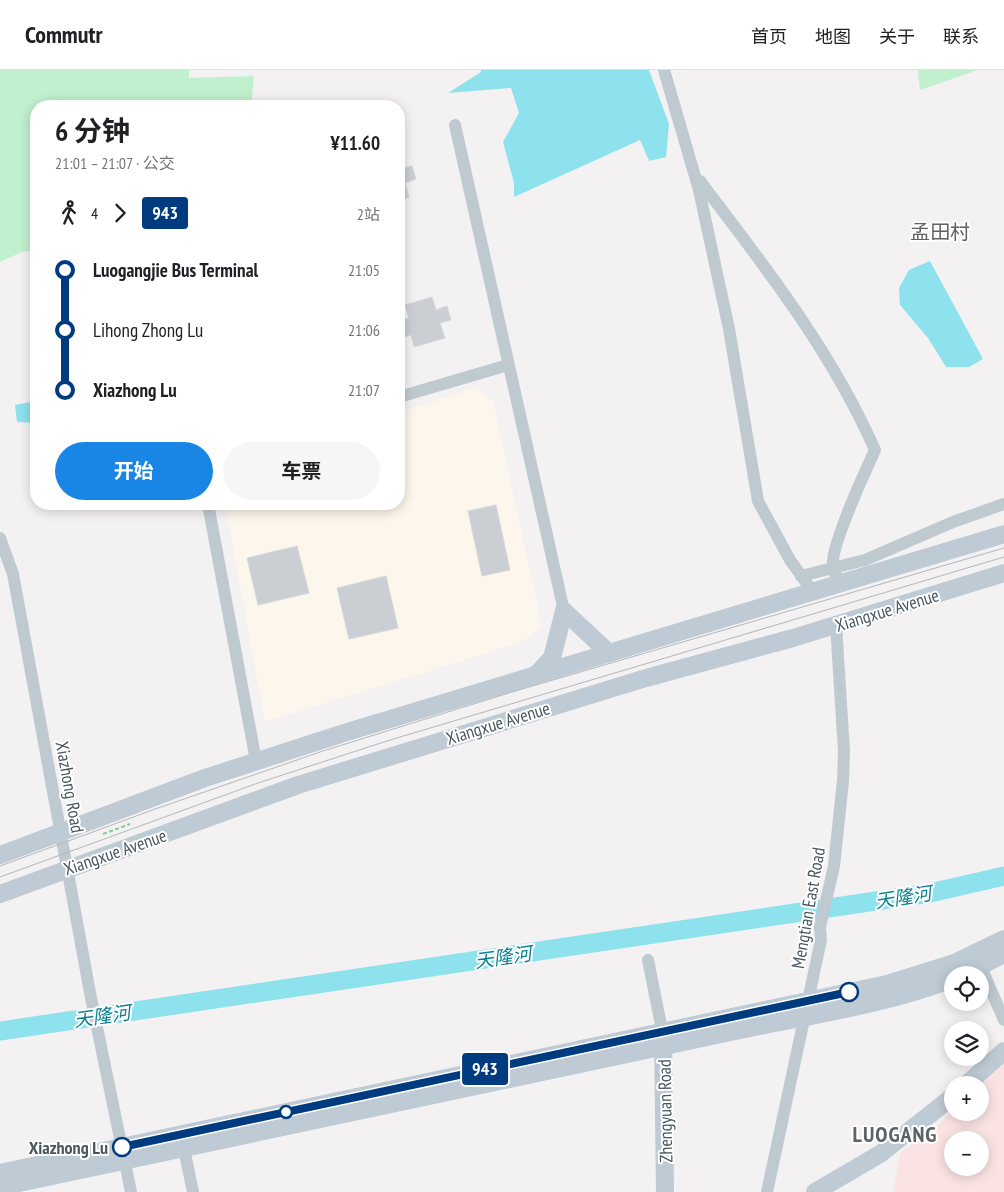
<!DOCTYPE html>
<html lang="zh">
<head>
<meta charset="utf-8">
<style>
	body { margin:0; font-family:"PT Sans Narrow","Noto Sans SC",sans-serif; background:#f6f6f6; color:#202124; height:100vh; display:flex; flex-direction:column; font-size:19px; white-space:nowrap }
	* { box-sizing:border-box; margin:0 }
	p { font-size:16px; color:#757577 }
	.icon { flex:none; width:28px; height:28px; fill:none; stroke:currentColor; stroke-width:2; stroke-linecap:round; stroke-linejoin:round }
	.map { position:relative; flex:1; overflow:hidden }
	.side { position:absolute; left:30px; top:30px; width:375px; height:410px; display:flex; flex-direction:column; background:#fff; border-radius:20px; box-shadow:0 2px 12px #0003 }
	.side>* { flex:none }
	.badge { padding:0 10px; border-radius:4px; font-size:18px; line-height:32px }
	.controls { position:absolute; left:944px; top:896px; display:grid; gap:10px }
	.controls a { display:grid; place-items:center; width:45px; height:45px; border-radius:50%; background:#fff; box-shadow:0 2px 12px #0003; font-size:25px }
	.map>.badge { position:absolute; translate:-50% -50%; box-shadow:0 0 0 2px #fff }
	.legs { display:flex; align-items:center; gap:8px; height:55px; padding:0 25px; font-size:16px }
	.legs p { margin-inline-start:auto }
	.head { display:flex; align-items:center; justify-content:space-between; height:85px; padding:0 25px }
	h1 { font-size:28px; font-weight:700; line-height:38px }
	.cta { display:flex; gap:10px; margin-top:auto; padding:10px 25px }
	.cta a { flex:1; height:58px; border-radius:30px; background:#1986e5; color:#fff; font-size:20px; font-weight:700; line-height:58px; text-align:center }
	.cta a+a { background:#f6f6f6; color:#202124 }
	ul { padding:0 25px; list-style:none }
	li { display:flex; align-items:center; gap:18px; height:60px; font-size:19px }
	li i { display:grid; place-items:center; width:8px; height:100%; margin:0 6px; background:currentColor }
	li i::after { content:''; width:12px; height:12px; margin:-6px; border:4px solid; border-radius:50%; background:#fff }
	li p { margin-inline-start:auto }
	li:first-child i { background:linear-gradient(#0000 50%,currentColor 0) }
	li:last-child i { background:linear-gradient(currentColor 50%,#0000 0) }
	header { display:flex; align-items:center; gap:30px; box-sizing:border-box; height:70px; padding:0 25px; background:#fff; border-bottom:1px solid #e0e0e0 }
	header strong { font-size:24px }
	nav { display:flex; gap:28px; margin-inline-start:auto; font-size:18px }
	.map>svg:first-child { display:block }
	.commercial { fill:#fcf6ec }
	.medical { fill:#fbe3e3; fill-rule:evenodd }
	.green { fill:#c0f0ce }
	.water { fill:#8ee2ed }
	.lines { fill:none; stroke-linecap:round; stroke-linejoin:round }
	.river { stroke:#8ee2ed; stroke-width:19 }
	.building { fill:#cbcfd3; stroke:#d5d8dc }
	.path { stroke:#78ce9b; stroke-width:2; stroke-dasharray:4 2.5; stroke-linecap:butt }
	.street { stroke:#bfcad0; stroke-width:12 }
	.secondary { stroke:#bfcbd4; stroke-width:18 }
	.tram { stroke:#b3b7bb; stroke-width:1 }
	.line-1-casing { stroke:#fff; stroke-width:11 }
	.line-1 { stroke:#003b80; stroke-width:8 }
	.stop-1-dot { fill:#fff; stroke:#003b80; stroke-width:2.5 }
	.labels { text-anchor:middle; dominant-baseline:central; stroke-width:4; stroke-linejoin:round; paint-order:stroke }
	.street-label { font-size:18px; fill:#49565f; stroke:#fff }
	.stop-label { font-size:18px; font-weight:bold; fill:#49565f; stroke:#fff; text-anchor:end }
	.water-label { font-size:19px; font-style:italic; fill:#0d808f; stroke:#fff }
	.quarter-label { font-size:20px; fill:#5d6266; stroke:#fff }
	.district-label { font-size:22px; font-weight:bold; letter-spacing:1px; fill:#5d6266; stroke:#fff }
</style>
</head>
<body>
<header>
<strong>Commutr</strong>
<nav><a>首页</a><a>地图</a><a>关于</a><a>联系</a></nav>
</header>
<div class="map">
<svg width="1004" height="1122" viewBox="0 0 1004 1122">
	<rect width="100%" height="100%" fill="#f3f1f1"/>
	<!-- commercial -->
	<path class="commercial" d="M475,318L493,331L542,556L522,572L265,652L225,434H399V343Z"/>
	<!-- medical -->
	<path class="medical" d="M1004,992V1122H893L900,1083L930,1063L952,1041L980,1042V1015ZM952,1070H980V1098H952Z"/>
	<!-- green -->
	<g class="green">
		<path d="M0,0H189V8L254,6L251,36H36V180L22,182L0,192Z"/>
		<path d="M918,0H978L920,20Z"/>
	</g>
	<!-- water -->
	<g class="water">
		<path d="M481,0H649L669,54L666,87L649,91L640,70L514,127V113L503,72L519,43L511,18L448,23L481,2Z"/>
		<path d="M930,191L983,289L969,297H946L928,268L900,235L899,218L909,200Z"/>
		<path d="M36,331V353L17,352L15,335Z"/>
	</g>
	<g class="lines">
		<!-- river -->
		<path class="river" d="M0,961L930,823L1004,806"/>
	</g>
	<!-- building -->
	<g class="building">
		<path d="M412,96L416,109L405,113L409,127L399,131V99Z"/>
		<path d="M432,227L436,240L447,236L451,250L440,253L445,268L414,277L411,265L402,268L399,251L409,248L405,235Z"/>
		<path d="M496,435L510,500L482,506L468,441Z"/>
		<path d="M297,476L309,523L258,535L247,488Z"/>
		<path d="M386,506L398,558L349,569L337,518Z"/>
	</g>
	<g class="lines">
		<!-- path -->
		<path class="path" d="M103,764L130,754"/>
		<!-- street -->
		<g class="street">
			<path d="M664,0L699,120L729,259L758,431L790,490L813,522"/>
			<path d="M455,55L564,541"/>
			<path d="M700,111C764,195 832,282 875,380C866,400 830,477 833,496C834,502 838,508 840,514"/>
			<path d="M399,327L508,295"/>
			<path d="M208,434L256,691"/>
			<path d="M0,468L13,504L91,928L131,1122"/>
			<path d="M801,506L865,490L953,452L1004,434"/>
			<path d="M648,890L662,960"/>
			<path d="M981,897L1004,950"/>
			<path d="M184,1079L193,1122"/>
			<path d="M767,1122L821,870L820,857L834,796L843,711L844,681L836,555"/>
		</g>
		<!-- secondary -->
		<g class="secondary">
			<path d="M564,541L609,583"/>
			<path d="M537,604L552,588L564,541"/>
			<path d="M0,785L205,708L347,662L1004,464"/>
			<path d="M0,824L298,715L646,608L793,568L1004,503"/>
			<path d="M963,905L1004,884"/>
			<path d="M663,966L665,1122"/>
			<path d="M966,1015L1004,981"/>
			<path d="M0,1103L887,914L954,893L1004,869"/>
			<path d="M0,1117L740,960C811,945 884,935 952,909"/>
			<path d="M815,1122L880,1084L952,1027"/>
		</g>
		<!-- tram -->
		<g class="tram">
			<path d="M0,796L158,738L323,681L512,622L1004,478"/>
			<path d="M0,807L258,713L390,670L1004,487"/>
		</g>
	</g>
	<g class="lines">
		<defs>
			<path id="line-1" d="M122,1077L849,922"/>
		</defs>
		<!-- line-1 casing -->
		<use href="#line-1" class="line-1-casing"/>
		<!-- line-1 -->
		<use href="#line-1" class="line-1"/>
	</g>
	<!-- markers -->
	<g class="stop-1-dot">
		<circle cx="849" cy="922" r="9"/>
		<circle cx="286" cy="1042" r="6"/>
		<circle cx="122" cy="1077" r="9"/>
	</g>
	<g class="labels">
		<!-- street labels -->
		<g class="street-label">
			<text transform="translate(887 540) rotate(-17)">Xiangxue Avenue</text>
			<text transform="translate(498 653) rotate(-17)">Xiangxue Avenue</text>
			<text transform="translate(70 717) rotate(80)">Xiazhong Road</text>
			<text transform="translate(115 782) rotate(-19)">Xiangxue Avenue</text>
			<text transform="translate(808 838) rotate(-80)">Mengtian East Road</text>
			<text transform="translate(665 1041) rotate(-91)">Zhengyuan Road</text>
		</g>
		<!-- stop labels -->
		<g class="stop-label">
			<text x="108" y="1077">Xiazhong Lu</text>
		</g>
		<!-- water labels -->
		<g class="water-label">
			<text transform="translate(903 827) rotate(-9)">天隆河</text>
			<text transform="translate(503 887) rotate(-8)">天隆河</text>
			<text transform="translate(102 946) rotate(-8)">天隆河</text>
		</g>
		<!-- quarter labels -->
		<g class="quarter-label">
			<text x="940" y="162">孟田村</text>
		</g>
		<!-- district labels -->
		<g class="district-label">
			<text x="895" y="1064">LUOGANG</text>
		</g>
	</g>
</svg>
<div class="controls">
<a><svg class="icon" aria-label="locate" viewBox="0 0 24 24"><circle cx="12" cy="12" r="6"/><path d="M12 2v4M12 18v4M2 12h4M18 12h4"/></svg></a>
<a><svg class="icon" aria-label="layers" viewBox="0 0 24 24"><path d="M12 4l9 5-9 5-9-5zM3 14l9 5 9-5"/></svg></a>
<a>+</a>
<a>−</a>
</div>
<b class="badge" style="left:485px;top:999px;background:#003b80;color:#fff">943</b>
<section class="side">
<div class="head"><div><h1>6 分钟</h1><p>21:01 – 21:07 · 公交</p></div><b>¥11.60</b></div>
<div class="legs"><svg class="icon" aria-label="walk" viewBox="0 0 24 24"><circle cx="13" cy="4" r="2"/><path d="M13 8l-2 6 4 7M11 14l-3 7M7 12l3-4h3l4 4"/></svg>4<svg class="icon" aria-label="forward" viewBox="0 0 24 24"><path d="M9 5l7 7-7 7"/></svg><b class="badge" style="background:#003b80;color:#fff">943</b><p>2站</p></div>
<ul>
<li><i style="color:#003b80"></i><b>Luogangjie Bus Terminal</b><p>21:05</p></li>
<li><i style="color:#003b80"></i><span>Lihong Zhong Lu</span><p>21:06</p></li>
<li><i style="color:#003b80"></i><b>Xiazhong Lu</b><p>21:07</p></li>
</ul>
<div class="cta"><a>开始</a><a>车票</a></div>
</section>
</div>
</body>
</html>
